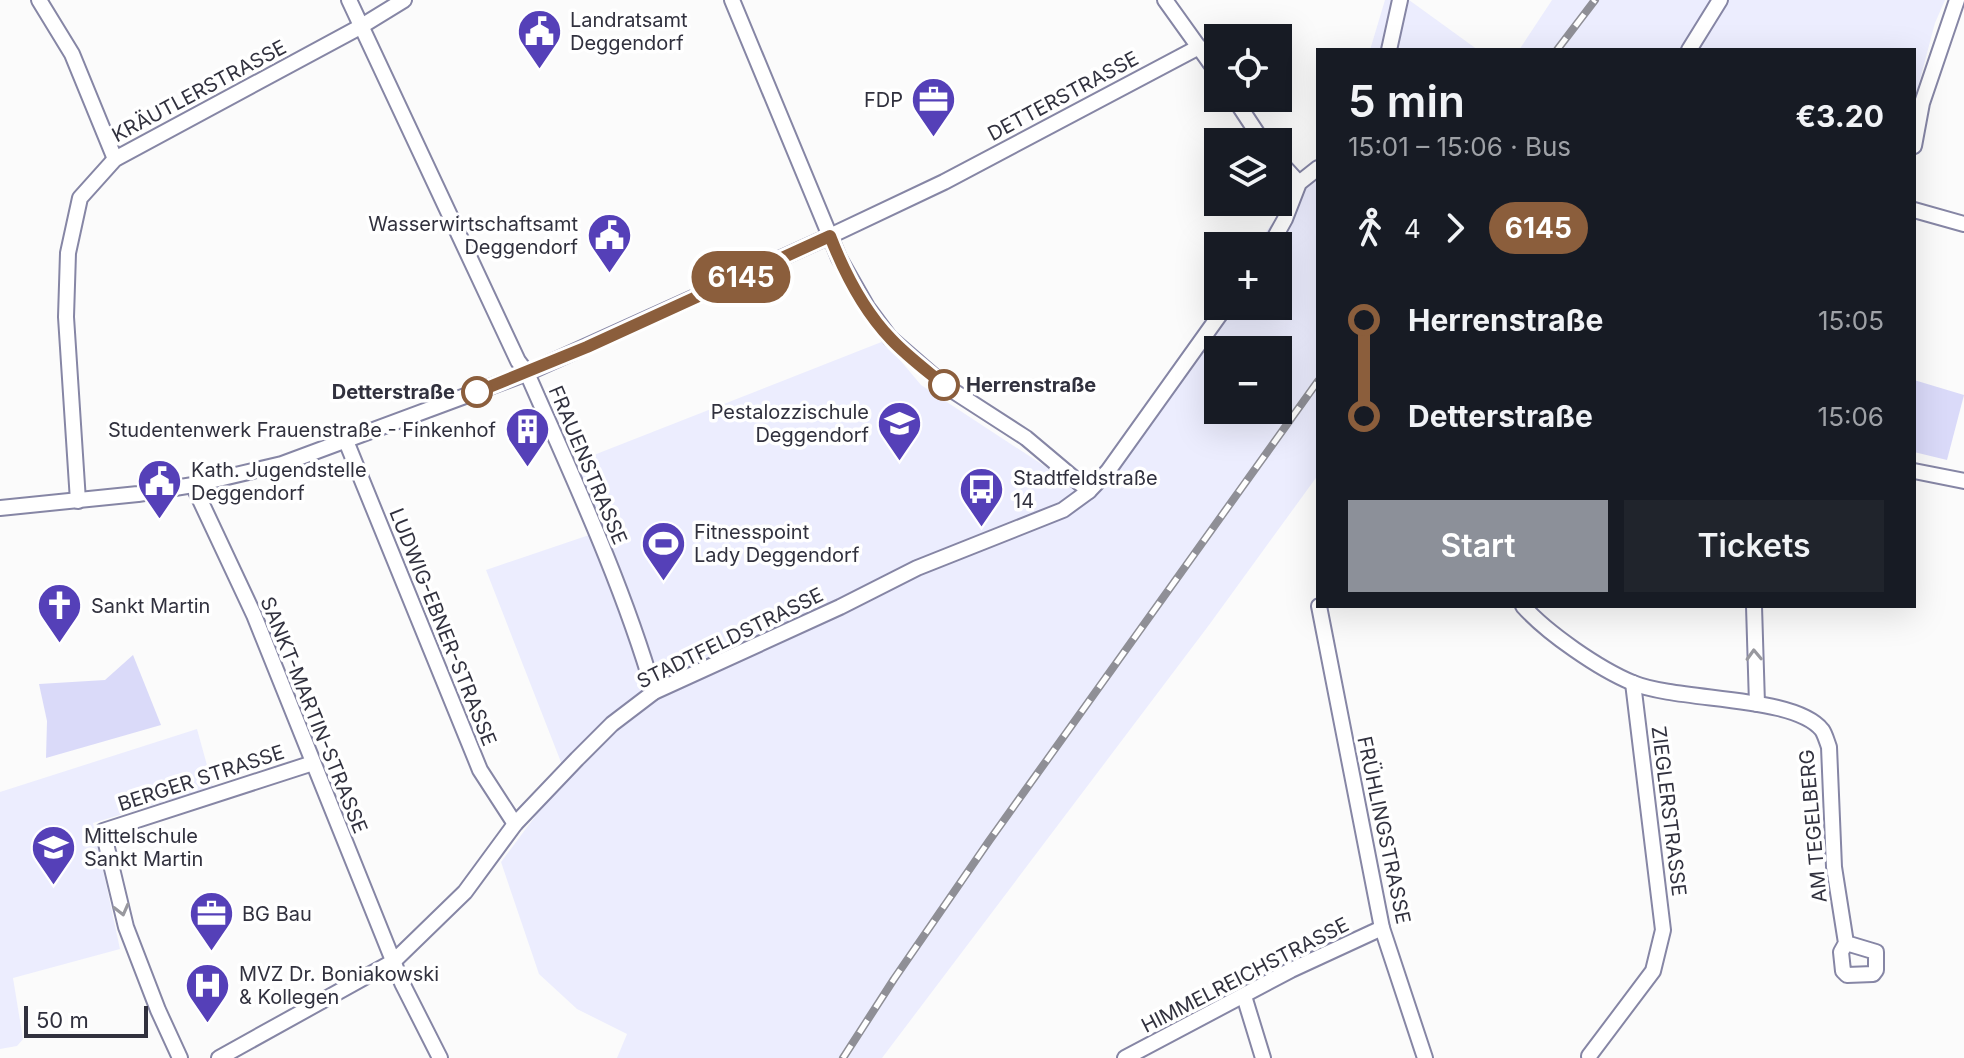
<!DOCTYPE html>
<html lang="en">
<head>
<meta charset="utf-8">
<style>
	body { margin:0; font-family:Inter,sans-serif; background:#20242c; color:#f1f3f6; height:100vh; display:flex; flex-direction:column; font-size:30px; white-space:nowrap }
	* { box-sizing:border-box; margin:0 }
	p { font-size:26px; color:#9ea1a6 }
	.icon { flex:none; width:44px; height:44px; fill:none; stroke:currentColor; stroke-width:2; stroke-linecap:round; stroke-linejoin:round }
	.map { position:relative; flex:1; overflow:hidden }
	.panel { position:absolute; left:1316px; top:48px; width:600px; height:560px; display:flex; flex-direction:column; background:#171b24; border-radius:0px; box-shadow:0 8px 32px #0002 }
	.panel>* { flex:none }
	.badge { padding:0 16px; border-radius:26px; font-size:28px; line-height:52px }
	.fabs { position:absolute; left:1204px; top:24px; display:grid; gap:16px }
	.fabs a { display:grid; place-items:center; width:88px; height:88px; border-radius:0px; background:#171b24; box-shadow:0 8px 32px #0002; font-size:40px }
	.scale { position:absolute; left:24px; bottom:20px; width:124px; box-sizing:border-box; padding-left:8px; border:4px solid #31313e; border-top:0; font-size:22px; line-height:28px; white-space:nowrap; color:#31313e; -webkit-text-stroke:6px #fff; paint-order:stroke }
	.map>.badge { position:absolute; translate:-50% -50%; box-shadow:0 0 0 4px #fff }
	.legs { display:flex; align-items:center; gap:12px; height:88px; padding:0 32px; font-size:26px }
	.legs p { margin-inline-start:auto }
	.summary { display:flex; align-items:center; justify-content:space-between; height:136px; padding:0 32px }
	h1 { font-size:44px; font-weight:600; line-height:60px }
	.cta { display:flex; gap:16px; margin-top:auto; padding:16px 32px }
	.cta a { flex:1; height:92px; border-radius:0px; background:#8c9099; color:#fff; font-size:32px; font-weight:600; line-height:92px; text-align:center }
	.cta a+a { background:#20242c; color:#f1f3f6 }
	ul { padding:0 32px; list-style:none }
	li { display:flex; align-items:center; gap:28px; height:96px; font-size:30px }
	li i { display:grid; place-items:center; width:12px; height:100%; margin:0 10px; background:currentColor }
	li i::after { content:''; width:20px; height:20px; margin:-10px; border:6px solid; border-radius:50%; background:#171b24 }
	li p { margin-inline-start:auto }
	li:first-child i { background:linear-gradient(#0000 50%,currentColor 0) }
	li:last-child i { background:linear-gradient(currentColor 50%,#0000 0) }
	.map>svg:first-child { display:block }
	.built { fill:#ecedfe; fill-rule:evenodd }
	.green { fill:#dadaf9 }
	.lines { fill:none; stroke-linecap:round; stroke-linejoin:round }
	.street-casing { stroke:#8686a5; stroke-width:18 }
	.street { stroke:#fff; stroke-width:14 }
	.rail-casing { stroke:#8f8f96; stroke-width:8 }
	.rail { stroke:#fff; stroke-width:5; stroke-dasharray:15; stroke-linecap:butt }
	.oneway { stroke:#98989e }
	.line-1-casing { stroke:#fff; stroke-width:18 }
	.line-1 { stroke:#8b5e3c; stroke-width:12 }
	.stop-1-dot { fill:#fff; stroke:#8b5e3c; stroke-width:4 }
	.labels { text-anchor:middle; dominant-baseline:central; stroke-width:7; stroke-linejoin:round; paint-order:stroke }
	.poi-label { font-size:20px; fill:#31313e; stroke:#fff; text-anchor:start }
	.street-label { font-size:20px; fill:#31313e; stroke:#fff }
	.stop-label { font-size:20px; font-weight:bold; fill:#31313e; stroke:#fff; text-anchor:start }
</style>
</head>
<body>
<div class="map">
<svg width="1964" height="1058" viewBox="0 0 1964 1058">
	<rect width="100%" height="100%" fill="#fbfbfb"/>
	<!-- built -->
	<g class="built">
		<path d="M1385,0H1409L1478,50H1370Z"/>
		<path d="M1552,0H1945L1935,23L1914,102V50H1519Z"/>
		<path d="M1318,158V475L1209,625L882,1058H617L627,1034L577,1009L539,974L501,862L566,775L486,570L601,531L576,462L884,341L921,385L1084,492L1218,301V306H1278V246H1256ZM1218,350H1278V410H1218Z"/>
		<path d="M197,729L213,787L93,823L120,949L13,978L23,1039L17,1046L0,1049V792Z"/>
	</g>
	<!-- green -->
	<g class="green">
		<path d="M1914,380L1964,395L1947,460L1914,452Z"/>
		<path d="M133,655L161,725L46,758L47,721L39,684L105,680Z"/>
	</g>
	<g class="lines">
		<defs>
			<g id="street">
				<path d="M39,0L72,54L115,159"/>
				<path d="M349,0L518,361L527,373C573,478 622,582 654,692"/>
				<path d="M732,0L839,258L867,307L890,338L944,385L1026,438L1089,491"/>
				<path d="M1165,0L1218,74"/>
				<path d="M1389,50L1400,0"/>
				<path d="M1689,50L1720,0"/>
				<path d="M1234,98L1263,142"/>
				<path d="M1914,146L1922,103L1957,0"/>
				<path d="M1278,160L1299,183"/>
				<path d="M1914,210L1964,224"/>
				<path d="M1270,246L1285,219L1299,183L1318,168"/>
				<path d="M346,441L480,770L515,824"/>
				<path d="M1914,471L1964,481"/>
				<path d="M193,485L254,615L402,983L440,1058"/>
				<path d="M78,501L66,317L68,253L80,198L115,159L360,27L404,0"/>
				<path d="M0,508L138,494L193,485L282,464L527,373L830,236L944,182L1199,47"/>
				<path d="M1319,606L1382,928L1425,1058"/>
				<path d="M1523,606C1547,633 1599,669 1633,683C1680,702 1794,695 1822,730C1825,734 1827,742 1829,747L1834,867L1846,943L1841,952L1843,971L1847,975L1873,974L1876,970V952L1846,943"/>
				<path d="M1754,606L1757,704"/>
				<path d="M1244,996L1263,1058"/>
				<path d="M1589,1056L1653,971L1663,930L1633,683"/>
				<path d="M180,1058L158,1010L126,927L103,831L313,763"/>
				<path d="M219,1058L394,961L465,892L515,824L577,759L612,724L654,692L840,607L917,568L1063,510L1089,491L1108,471L1226,306"/>
				<path d="M1125,1058L1291,970L1382,928"/>
			</g>
		</defs>
		<!-- street casing -->
		<use href="#street" class="street-casing"/>
		<!-- street -->
		<use href="#street" class="street"/>
		<defs>
			<g id="rail">
				<path d="M1557,50L1595,0"/>
				<path d="M843,1058L894,979L989,841L1318,381"/>
			</g>
		</defs>
		<!-- rail casing -->
		<use href="#rail" class="rail-casing"/>
		<!-- rail -->
		<use href="#rail" class="rail"/>
	</g>
	<!-- one-way arrows -->
	<defs><path id="oneway-chevron" d="M-2-3.5L2.5 0L-2 3.5" fill="none" stroke-width="1.6" stroke-linecap="round" stroke-linejoin="round" transform="scale(2)"/></defs>
	<g class="oneway">
		<use href="#oneway-chevron" transform="translate(1754 655) rotate(-92)"/>
		<use href="#oneway-chevron" transform="translate(122 910) rotate(76)"/>
	</g>
	<g class="lines">
		<defs>
			<path id="line-1" d="M477,392L587,347L830,236C844,272 864,311 891,339C907,356 926,370 944,385"/>
		</defs>
		<!-- line-1 casing -->
		<use href="#line-1" class="line-1-casing"/>
		<!-- line-1 -->
		<use href="#line-1" class="line-1"/>
	</g>
	<!-- icons -->
	<defs>
		<symbol id="civic-pin" viewBox="-11 -11 22 30"><path d="M0 17L-7.5 6A9.5 9.5 0 1 1 7.5 6Z" fill="#5540b8" stroke="#fff"/><path d="M-.6-6.5H3V-4.5H.6V-3L4-1V1h2V6H-6V1h2V-1L-.6-3ZM-1.2 2.5V6h2.4V2.5Z" fill="#fff"/></symbol>
		<symbol id="office-pin" viewBox="-11 -11 22 30"><path d="M0 17L-7.5 6A9.5 9.5 0 1 1 7.5 6Z" fill="#5540b8" stroke="#fff"/><path d="M-6-3h4V-5.5h4V-3h4V5H-6ZM-1-4.5V-3h2v-1.5ZM-6 0V1H6V0Z" fill="#fff"/></symbol>
		<symbol id="school-pin" viewBox="-11 -11 22 30"><path d="M0 17L-7.5 6A9.5 9.5 0 1 1 7.5 6Z" fill="#5540b8" stroke="#fff"/><path d="M0-5L7-2L0 1L-7-2ZM-4 1L0 2.5L4 1V4Q0 6-4 4Z" fill="#fff"/></symbol>
		<symbol id="building-pin" viewBox="-11 -11 22 30"><path d="M0 17L-7.5 6A9.5 9.5 0 1 1 7.5 6Z" fill="#5540b8" stroke="#fff"/><path d="M-4-6H4V6H1V3H-1V6H-4ZM-2.5-4.3h1.7v1.8h-1.7ZM.8-4.3h1.7v1.8H.8ZM-2.5-1h1.7V.8h-1.7ZM.8-1h1.7V.8H.8Z" fill="#fff"/></symbol>
		<symbol id="bus-pin" viewBox="-11 -11 22 30"><path d="M0 17L-7.5 6A9.5 9.5 0 1 1 7.5 6Z" fill="#5540b8" stroke="#fff"/><path d="M-5-6H5V4H4V6H2V4H-2V6H-4V4H-5ZM-3.5-4V0h7V-4ZM-3.5 1.2v1.5H-2V1.2ZM2 1.2v1.5H3.5V1.2Z" fill="#fff"/></symbol>
		<symbol id="stadium-pin" viewBox="-11 -11 22 30"><path d="M0 17L-7.5 6A9.5 9.5 0 1 1 7.5 6Z" fill="#5540b8" stroke="#fff"/><path d="M0-5a6.5 5 0 1 0 0 10a6.5 5 0 1 0 0-10ZM-3.5-1.8h7v3.6h-7Z" fill="#fff"/></symbol>
		<symbol id="church-pin" viewBox="-11 -11 22 30"><path d="M0 17L-7.5 6A9.5 9.5 0 1 1 7.5 6Z" fill="#5540b8" stroke="#fff"/><path d="M-1.2-6h2.4v3.5h3.3v2.4h-3.3V6h-2.4V-.1h-3.3v-2.4h3.3Z" fill="#fff"/></symbol>
		<symbol id="hospital-pin" viewBox="-11 -11 22 30"><path d="M0 17L-7.5 6A9.5 9.5 0 1 1 7.5 6Z" fill="#5540b8" stroke="#fff"/><path d="M-5-5h3v3.5h4V-5h3V5h-3V1.5h-4V5h-3Z" fill="#fff"/></symbol>
	</defs>
	<g fill-rule="evenodd">
		<use href="#civic-pin" x="514" y="6" width="51" height="69"/>
		<use href="#office-pin" x="908" y="74" width="51" height="69"/>
		<use href="#civic-pin" x="584" y="210" width="51" height="69"/>
		<use href="#school-pin" x="874" y="398" width="51" height="69"/>
		<use href="#building-pin" x="502" y="404" width="51" height="69"/>
		<use href="#civic-pin" x="134" y="456" width="51" height="69"/>
		<use href="#bus-pin" x="956" y="464" width="51" height="69"/>
		<use href="#stadium-pin" x="638" y="518" width="51" height="69"/>
		<use href="#church-pin" x="34" y="580" width="51" height="69"/>
		<use href="#school-pin" x="28" y="822" width="51" height="69"/>
		<use href="#office-pin" x="186" y="888" width="51" height="69"/>
		<use href="#hospital-pin" x="182" y="960" width="51" height="69"/>
	</g>
	<!-- markers -->
	<g class="stop-1-dot">
		<circle cx="944" cy="385" r="14"/>
		<circle cx="477" cy="392" r="14"/>
	</g>
	<g class="labels">
		<!-- poi labels -->
		<g class="poi-label">
			<text x="570" y="20">Landratsamt<tspan x="570" dy="23">Deggendorf</tspan></text>
			<text x="903" y="100" text-anchor="end">FDP</text>
			<text x="578" y="224" text-anchor="end">Wasserwirtschaftsamt<tspan x="578" dy="23">Deggendorf</tspan></text>
			<text x="869" y="412" text-anchor="end">Pestalozzischule<tspan x="869" dy="23">Deggendorf</tspan></text>
			<text x="496" y="430" text-anchor="end">Studentenwerk Frauenstraße - Finkenhof</text>
			<text x="191" y="470">Kath. Jugendstelle<tspan x="191" dy="23">Deggendorf</tspan></text>
			<text x="1013" y="478">Stadtfeldstraße<tspan x="1013" dy="23">14</tspan></text>
			<text x="694" y="532">Fitnesspoint<tspan x="694" dy="23">Lady Deggendorf</tspan></text>
			<text x="91" y="606">Sankt Martin</text>
			<text x="84" y="836">Mittelschule<tspan x="84" dy="23">Sankt Martin</tspan></text>
			<text x="242" y="914">BG Bau</text>
			<text x="239" y="974">MVZ Dr. Boniakowski<tspan x="239" dy="23">&amp; Kollegen</tspan></text>
		</g>
		<!-- street labels -->
		<g class="street-label">
			<text transform="translate(199 91) rotate(-28)">KRÄUTLERSTRASSE</text>
			<text transform="translate(1063 96) rotate(-28)">DETTERSTRASSE</text>
			<text transform="translate(588 465) rotate(67)">FRAUENSTRASSE</text>
			<text transform="translate(443 627) rotate(68)">LUDWIG-EBNER-STRASSE</text>
			<text transform="translate(730 638) rotate(-26)">STADTFELDSTRASSE</text>
			<text transform="translate(314 715) rotate(68)">SANKT-MARTIN-STRASSE</text>
			<text transform="translate(201 778) rotate(-18)">BERGER STRASSE</text>
			<text transform="translate(1669 811) rotate(83)">ZIEGLERSTRASSE</text>
			<text transform="translate(1813 826) rotate(-95)">AM TEGELBERG</text>
			<text transform="translate(1384 830) rotate(78)">FRÜHLINGSTRASSE</text>
			<text transform="translate(1245 975) rotate(-27)">HIMMELREICHSTRASSE</text>
		</g>
		<!-- stop labels -->
		<g class="stop-label">
			<text x="966" y="385">Herrenstraße</text>
			<text x="455" y="392" text-anchor="end">Detterstraße</text>
		</g>
	</g>
</svg>
<div class="fabs">
<a><svg class="icon" aria-label="locate" viewBox="0 0 24 24"><circle cx="12" cy="12" r="6"/><path d="M12 2v4M12 18v4M2 12h4M18 12h4"/></svg></a>
<a><svg class="icon" aria-label="layers" viewBox="0 0 24 24"><path d="M12 4l9 5-9 5-9-5zM3 14l9 5 9-5"/></svg></a>
<a>+</a>
<a>−</a>
</div>
<div class="scale">50 m</div>
<b class="badge" style="left:741px;top:277px;background:#8b5e3c;color:#fff">6145</b>
<section class="panel">
<div class="summary"><div><h1>5 min</h1><p>15:01 – 15:06 · Bus</p></div><b>€3.20</b></div>
<div class="legs"><svg class="icon" aria-label="walk" viewBox="0 0 24 24"><circle cx="13" cy="4" r="2"/><path d="M13 8l-2 6 4 7M11 14l-3 7M7 12l3-4h3l4 4"/></svg>4<svg class="icon" aria-label="forward" viewBox="0 0 24 24"><path d="M9 5l7 7-7 7"/></svg><b class="badge" style="background:#8b5e3c;color:#fff">6145</b></div>
<ul>
<li><i style="color:#8b5e3c"></i><b>Herrenstraße</b><p>15:05</p></li>
<li><i style="color:#8b5e3c"></i><b>Detterstraße</b><p>15:06</p></li>
</ul>
<div class="cta"><a>Start</a><a>Tickets</a></div>
</section>
</div>
</body>
</html>
